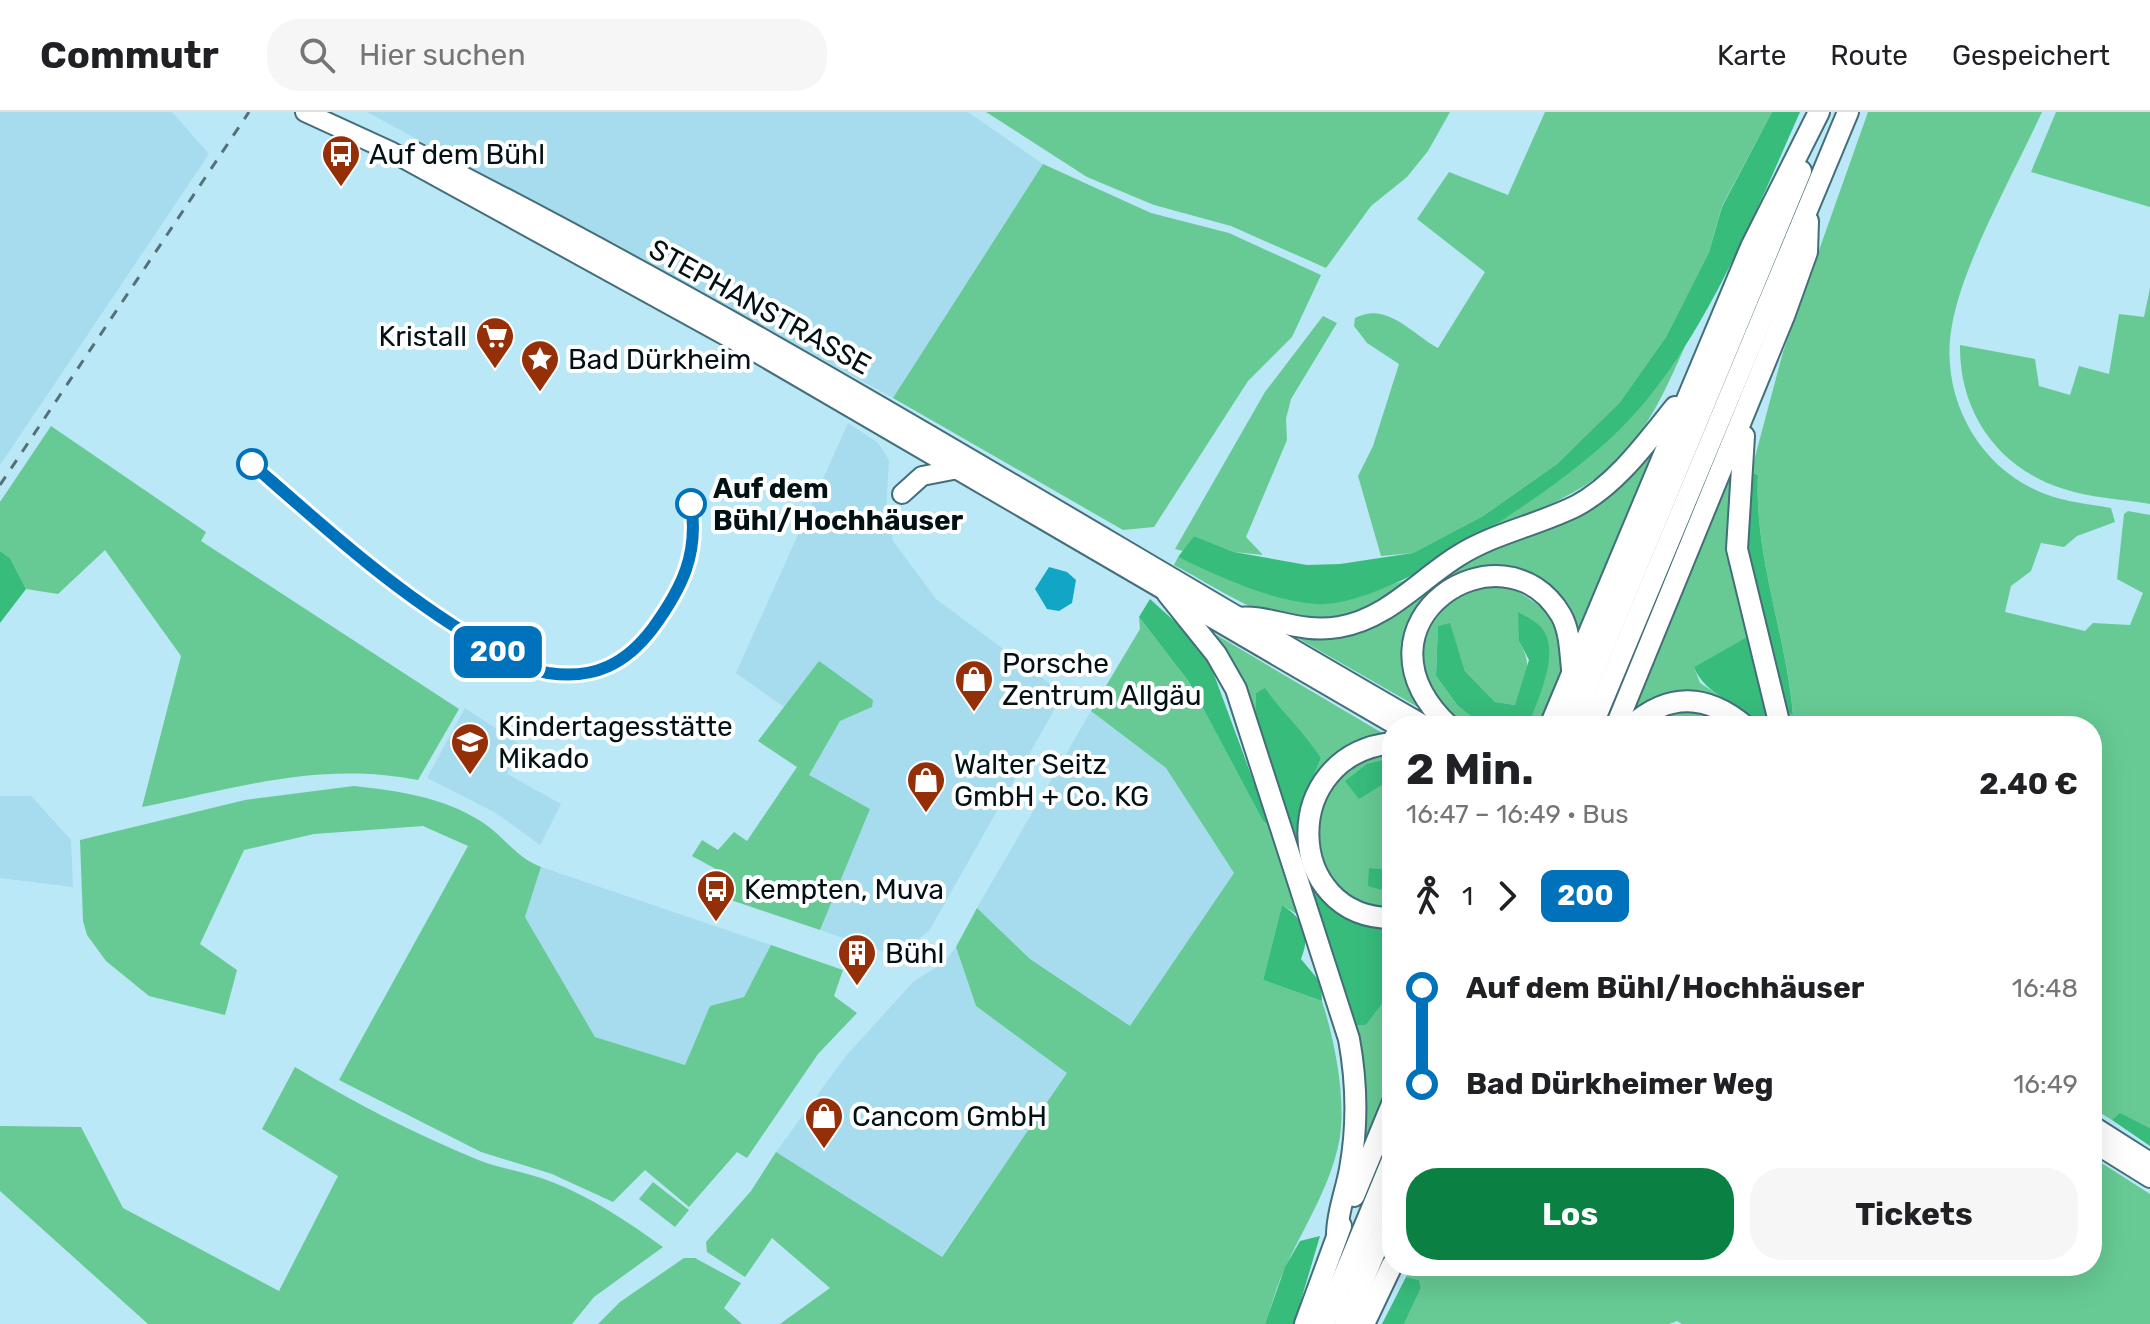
<!DOCTYPE html>
<html lang="de">
<head>
<meta charset="utf-8">
<style>
	body { margin:0; font-family:Rubik,sans-serif; background:#f6f6f6; color:#202124; height:100vh; display:flex; flex-direction:column; font-size:30px; white-space:nowrap }
	* { box-sizing:border-box; margin:0 }
	p { font-size:26px; color:#757577 }
	.icon { flex:none; width:44px; height:44px; fill:none; stroke:currentColor; stroke-width:2; stroke-linecap:round; stroke-linejoin:round }
	.map { position:relative; flex:1; overflow:hidden }
	.drawer { position:absolute; left:1382px; top:604px; width:720px; height:560px; display:flex; flex-direction:column; background:#fff; border-radius:32px; box-shadow:0 8px 32px #0002 }
	.drawer>* { flex:none }
	.badge { padding:0 16px; border-radius:12px; font-size:28px; line-height:52px }
	.map>.badge { position:absolute; translate:-50% -50%; box-shadow:0 0 0 4px #fff }
	.legs { display:flex; align-items:center; gap:12px; height:88px; padding:0 24px; font-size:26px }
	.legs p { margin-inline-start:auto }
	.headline { display:flex; align-items:center; justify-content:space-between; height:136px; padding:0 24px }
	h1 { font-size:44px; font-weight:700; line-height:60px }
	.button { display:flex; gap:16px; margin-top:auto; padding:16px 24px }
	.button a { flex:1; height:92px; border-radius:32px; background:#0b8043; color:#fff; font-size:32px; font-weight:700; line-height:92px; text-align:center }
	.button a+a { background:#f6f6f6; color:#202124 }
	ul { padding:0 24px; list-style:none }
	li { display:flex; align-items:center; gap:28px; height:96px; font-size:30px }
	li i { display:grid; place-items:center; width:12px; height:100%; margin:0 10px; background:currentColor }
	li i::after { content:''; width:20px; height:20px; margin:-10px; border:6px solid; border-radius:50%; background:#fff }
	li p { margin-inline-start:auto }
	li:first-child i { background:linear-gradient(#0000 50%,currentColor 0) }
	li:last-child i { background:linear-gradient(currentColor 50%,#0000 0) }
	header { display:flex; align-items:center; gap:48px; box-sizing:border-box; height:112px; padding:0 40px; background:#fff; border-bottom:2px solid #e0e0e0 }
	header strong { font-size:38px }
	nav { display:flex; gap:44px; margin-inline-start:auto; font-size:28px }
	.search { width:560px; height:72px; background:#f6f6f6; display:flex; align-items:center; gap:20px; box-sizing:border-box; padding:0 28px; border-radius:32px; color:#757577; font-size:30px }
	.map>svg:first-child { display:block }
	.built { fill:#a6dced }
	.green { fill:#67ca94 }
	.forest { fill:#37bc7c }
	.water { fill:#11a6c5 }
	.lines { fill:none; stroke-linecap:round; stroke-linejoin:round }
	.primary-casing { stroke:#436e7a; stroke-width:22 }
	.motorway-casing { stroke:#436e7a; stroke-width:24 }
	.primary { stroke:#fff; stroke-width:18 }
	.motorway { stroke:#fff; stroke-width:20 }
	.rail { stroke:#54717a; stroke-width:3; stroke-dasharray:10 10; stroke-linecap:butt }
	.line-1-casing { stroke:#fff; stroke-width:18 }
	.line-1 { stroke:#0072bc; stroke-width:12 }
	.stop-1-dot { fill:#fff; stroke:#0072bc; stroke-width:4 }
	.labels { text-anchor:middle; dominant-baseline:central; stroke-width:8; stroke-linejoin:round; paint-order:stroke }
	.poi-label { font-size:28px; fill:#021116; stroke:#fff; text-anchor:start }
	.street-label { font-size:28px; fill:#021116; stroke:#fff }
	.stop-label { font-size:28px; font-weight:bold; fill:#021116; stroke:#fff; text-anchor:start }
</style>
</head>
<body>
<header>
<strong>Commutr</strong>
<div class="search"><svg class="icon" aria-label="search" viewBox="0 0 24 24"><circle cx="10" cy="10" r="6"/><path d="M15 15l6 6"/></svg>Hier suchen</div>
<nav><a>Karte</a><a>Route</a><a>Gespeichert</a></nav>
</header>
<div class="map">
<svg width="2150" height="1212" viewBox="0 0 2150 1212">
	<rect width="100%" height="100%" fill="#bae8f6"/>
	<!-- built -->
	<g class="built">
		<path d="M0,0H172L209,42L0,353Z"/>
		<path d="M367,0H968L1043,52L893,286Z"/>
		<path d="M848,311L878,331L889,348L886,398L893,429L936,487L1057,577V593L929,819L908,835L887,841L820,818L870,697L808,663L840,609L872,595L819,549L784,595L736,561Z"/>
		<path d="M465,596L519,632L507,662L561,692L540,733L496,701L427,666Z"/>
		<path d="M1091,599L1166,656L1234,761L1131,915L1030,847L977,796Z"/>
		<path d="M0,684H31L71,728L73,775L0,766Z"/>
		<path d="M541,755L771,833L744,885L710,894L685,953L595,925L525,805Z"/>
		<path d="M956,835L976,894L1068,961L941,1145L776,1040L845,945L914,869L944,851Z"/>
	</g>
	<!-- green -->
	<g class="green">
		<path d="M986,0H1450L1428,39L1407,65L1371,94L1326,156L1231,114L1154,93L1087,65Z"/>
		<path d="M1545,0H1772L1722,94L1709,140L1666,225L1620,290L1557,352L1483,404L1413,441L1381,444L1358,364L1373,334L1399,252L1367,231L1354,214L1355,206C1386,189 1411,221 1438,236L1485,160L1417,107L1449,60L1508,83Z"/>
		<path d="M1868,0H2042C2014,61 1966,145 1953,208C1937,280 1976,356 2045,382C2066,390 2089,392 2111,396L2115,410L2077,424L2064,435L2041,431L2031,459L2011,474L2005,500L2085,519L2093,511L2130,513L2143,481L2117,467L2124,402L2128,399L2150,403V1016L2121,1002L2112,1008L2092,996V614H1790L1786,599L1793,602C1786,521 1754,445 1758,363L1751,360L1783,240Z"/>
		<path d="M2056,0H2150V95L2031,60Z"/>
		<path d="M1043,52L1151,101L1229,121L1321,163L1292,225L1248,269L1154,415L1123,418L893,286Z"/>
		<path d="M2150,176V392C2122,387 2091,386 2064,377C1999,357 1959,301 1960,233L2035,247L2039,274L2070,283L2079,254L2109,262L2119,202L2144,205Z"/>
		<path d="M1323,204L1337,211L1291,287L1286,307L1287,328L1246,425L1263,443L1234,440L1194,424L1183,439L1175,437L1265,280Z"/>
		<path d="M1690,223C1672,263 1654,308 1624,341C1587,382 1530,401 1481,423C1569,358 1631,319 1690,223Z"/>
		<path d="M51,314L206,420L201,429L459,597L418,668C318,649 239,676 142,695L181,544L105,438L58,482L26,477L10,446L0,439V390Z"/>
		<path d="M1657,333L1578,530L1560,489L1475,458L1407,537L1409,574L1423,598L1294,524L1342,526L1372,516L1444,462Z"/>
		<path d="M1739,335L1730,380L1729,412L1750,523L1694,555L1700,571L1723,586L1707,583L1627,609Z"/>
		<path d="M1178,445L1250,475L1358,483L1403,469L1438,451C1385,492 1324,526 1256,497C1228,485 1201,467 1174,453Z"/>
		<path d="M1498,472C1537,484 1575,517 1562,563C1557,580 1546,598 1538,614H1528L1546,564L1519,529C1534,556 1526,565 1515,593L1495,590L1465,559L1450,512L1438,514L1436,564L1458,594L1483,614L1458,612C1448,598 1430,582 1424,566C1403,517 1455,476 1498,472Z"/>
		<path d="M1139,505L1189,570L1263,709L1270,714L1300,804L1282,793L1263,868L1322,889C1335,929 1348,994 1338,1035C1328,1078 1304,1115 1286,1154C1277,1172 1272,1193 1265,1212H780L830,1176L772,1126L745,1165L707,1140L706,1130L751,1079L776,1040L942,1145L1067,961L976,894L956,835L977,796L1030,847L1130,914L1234,761L1166,656L1091,599L1140,517Z"/>
		<path d="M1208,518L1389,625L1328,652L1310,672L1321,646L1265,577L1256,581L1255,602Z"/>
		<path d="M819,549L873,588L872,595L840,609L809,663L870,697L820,818L725,786L734,767L692,744L702,728L718,738L734,720L747,729L797,655L758,629Z"/>
		<path d="M1683,597L1705,599L1733,614H1713L1704,607L1690,604L1659,614H1641L1660,603Z"/>
		<path d="M1392,641V646L1385,647L1380,674L1392,673V757L1369,756L1381,778L1392,781V799C1353,799 1315,764 1316,723C1316,716 1319,707 1321,699C1324,685 1329,671 1340,661C1355,648 1374,645 1392,641Z"/>
		<path d="M354,674C399,679 443,685 482,710C504,724 516,746 541,755L525,805L595,925L685,953L710,894L744,885L771,833L843,858L834,884L857,901L818,942L747,1046L737,1040L689,1095L645,1058L613,1090L552,1062L481,1040L339,968L468,734L423,714L314,722L244,738L200,832L237,858L225,903L149,884L106,849L87,823L83,809L80,728L245,688Z"/>
		<path d="M1392,879V973L1359,1050L1353,914L1366,913Z"/>
		<path d="M295,955C353,990 413,1021 476,1047C500,1057 527,1060 552,1070C593,1086 628,1110 663,1135L594,1185L572,1212H148L0,1079V1014L81,1015L123,1096L279,1179L338,1064L262,1017Z"/>
		<path d="M2092,1045L2150,1082V1212H1682L1677,1209L1669,1212H1404L1421,1176L1419,1168L1406,1165L1411,1154H2092Z"/>
		<path d="M653,1070L689,1098L675,1115L639,1087Z"/>
		<path d="M684,1146H695L741,1171L724,1196L742,1212H598L620,1190Z"/>
	</g>
	<!-- forest -->
	<g class="forest">
		<path d="M1772,0H1800C1758,95 1707,220 1638,298C1592,351 1525,393 1466,432C1432,455 1358,495 1316,492C1269,488 1220,465 1178,445L1194,424L1234,440L1307,453L1340,452L1413,441L1483,404L1557,352L1620,290L1666,225L1709,140L1722,95Z"/>
		<path d="M1751,360L1758,363C1754,445 1786,521 1793,603L1786,599L1747,437Z"/>
		<path d="M0,439L10,446L26,477L0,511Z"/>
		<path d="M1150,487L1193,526L1209,549L1270,714L1263,709L1189,570L1139,505Z"/>
		<path d="M1518,500C1525,504 1535,509 1540,514C1563,539 1537,588 1528,614H1483L1458,594L1436,564L1438,514L1450,511L1465,559L1495,590L1515,593L1529,548L1519,529Z"/>
		<path d="M1750,523L1773,614H1756C1739,589 1705,584 1694,555Z"/>
		<path d="M1265,576C1284,602 1303,619 1321,646L1298,702L1300,739L1255,602L1256,581Z"/>
		<path d="M1392,646V673L1380,674L1359,687L1345,669L1367,652Z"/>
		<path d="M1369,756L1392,757V781L1368,774Z"/>
		<path d="M1308,770L1344,803L1384,816L1387,823L1392,822V879L1366,913L1353,914Z"/>
		<path d="M1282,793C1304,807 1311,822 1301,847L1321,871L1322,889L1263,868Z"/>
		<path d="M2120,1001L2150,1016V1034L2112,1008Z"/>
		<path d="M1320,1124L1294,1212H1265L1285,1155L1300,1129Z"/>
		<path d="M1406,1165L1419,1168L1421,1176L1404,1212H1382Z"/>
	</g>
	<!-- water -->
	<path class="water" d="M1049,455L1067,460L1076,468L1072,491L1059,499L1047,497L1035,477Z"/>
	<g class="lines">
		<defs>
			<g id="primary">
				<path d="M305,0L390,39L757,241L1397,614"/>
				<path d="M416,40C762,214 1090,421 1426,614"/>
				<path d="M902,382L922,364L953,358"/>
				<path d="M2092,1013L2150,1050"/>
				<path d="M2092,1030L2150,1066"/>
			</g>
			<g id="motorway">
				<path d="M1744,324L1737,437L1780,614"/>
				<path d="M1167,481L1216,542L1236,577L1349,927C1357,971 1358,1013 1350,1057C1346,1080 1337,1100 1337,1123"/>
				<path d="M1237,506C1269,502 1297,522 1339,515C1387,507 1418,469 1458,444C1494,421 1538,413 1576,394C1617,372 1646,331 1675,295"/>
				<path d="M1449,614C1340,511 1503,405 1561,503C1570,519 1570,539 1572,557"/>
				<path d="M1550,614L1751,135L1819,0"/>
				<path d="M1571,614L1801,59"/>
				<path d="M1592,614L1848,0"/>
				<path d="M1616,614L1784,204L1807,140L1808,109"/>
				<path d="M1631,614C1669,580 1707,582 1745,614"/>
				<path d="M1392,631C1278,643 1283,806 1392,806"/>
				<path d="M1354,1084L1392,992"/>
				<path d="M1305,1212L1341,1114"/>
				<path d="M1324,1212L1392,1048"/>
				<path d="M1345,1212L1392,1099"/>
				<path d="M1364,1212L1392,1153"/>
			</g>
		</defs>
		<!-- primary casing -->
		<use href="#primary" class="primary-casing"/>
		<!-- motorway casing -->
		<use href="#motorway" class="motorway-casing"/>
		<!-- primary -->
		<use href="#primary" class="primary"/>
		<!-- motorway -->
		<use href="#motorway" class="motorway"/>
		<!-- rail -->
		<path class="rail" d="M0,373L249,0"/>
	</g>
	<g class="lines">
		<defs>
			<path id="line-1" d="M252,352C324,415 394,479 477,528C500,541 521,556 548,561C594,568 626,552 653,516C682,476 699,442 691,392"/>
		</defs>
		<!-- line-1 casing -->
		<use href="#line-1" class="line-1-casing"/>
		<!-- line-1 -->
		<use href="#line-1" class="line-1"/>
	</g>
	<!-- icons -->
	<defs>
		<symbol id="bus-pin" viewBox="-11 -11 22 30"><path d="M0 17L-7.5 6A9.5 9.5 0 1 1 7.5 6Z" fill="#952f08" stroke="#fff"/><path d="M-5-6H5V4H4V6H2V4H-2V6H-4V4H-5ZM-3.5-4V0h7V-4ZM-3.5 1.2v1.5H-2V1.2ZM2 1.2v1.5H3.5V1.2Z" fill="#fff"/></symbol>
		<symbol id="supermarket-pin" viewBox="-11 -11 22 30"><path d="M0 17L-7.5 6A9.5 9.5 0 1 1 7.5 6Z" fill="#952f08" stroke="#fff"/><path d="M-6-5.5h2.5l.6 2H6L4.5 2H-2.5L-4.4-4H-6ZM-1.5 3.2a1.3 1.3 0 1 0 .1 0ZM3 3.2a1.3 1.3 0 1 0 .1 0Z" fill="#fff"/></symbol>
		<symbol id="sight-pin" viewBox="-11 -11 22 30"><path d="M0 17L-7.5 6A9.5 9.5 0 1 1 7.5 6Z" fill="#952f08" stroke="#fff"/><path d="M0-6L1.8-2.2L6-1.7L2.9 1.2L3.7 5.4L0 3.3L-3.7 5.4L-2.9 1.2L-6-1.7L-1.8-2.2Z" fill="#fff"/></symbol>
		<symbol id="shop-pin" viewBox="-11 -11 22 30"><path d="M0 17L-7.5 6A9.5 9.5 0 1 1 7.5 6Z" fill="#952f08" stroke="#fff"/><path d="M-5-2.5h2.3a2.7 3.5 0 0 1 5.4 0H5L5.5 6h-11ZM-1.5-2.5h3a1.5 2.3 0 0 0-3 0Z" fill="#fff"/></symbol>
		<symbol id="school-pin" viewBox="-11 -11 22 30"><path d="M0 17L-7.5 6A9.5 9.5 0 1 1 7.5 6Z" fill="#952f08" stroke="#fff"/><path d="M0-5L7-2L0 1L-7-2ZM-4 1L0 2.5L4 1V4Q0 6-4 4Z" fill="#fff"/></symbol>
		<symbol id="building-pin" viewBox="-11 -11 22 30"><path d="M0 17L-7.5 6A9.5 9.5 0 1 1 7.5 6Z" fill="#952f08" stroke="#fff"/><path d="M-4-6H4V6H1V3H-1V6H-4ZM-2.5-4.3h1.7v1.8h-1.7ZM.8-4.3h1.7v1.8H.8ZM-2.5-1h1.7V.8h-1.7ZM.8-1h1.7V.8H.8Z" fill="#fff"/></symbol>
	</defs>
	<g fill-rule="evenodd">
		<use href="#bus-pin" x="319" y="20" width="44" height="60"/>
		<use href="#supermarket-pin" x="473" y="202" width="44" height="60"/>
		<use href="#sight-pin" x="518" y="225" width="44" height="60"/>
		<use href="#shop-pin" x="952" y="545" width="44" height="60"/>
		<use href="#school-pin" x="448" y="608" width="44" height="60"/>
		<use href="#shop-pin" x="904" y="646" width="44" height="60"/>
		<use href="#bus-pin" x="694" y="755" width="44" height="60"/>
		<use href="#building-pin" x="835" y="819" width="44" height="60"/>
		<use href="#shop-pin" x="802" y="982" width="44" height="60"/>
	</g>
	<!-- markers -->
	<g class="stop-1-dot">
		<circle cx="252" cy="352" r="14"/>
		<circle cx="691" cy="392" r="14"/>
	</g>
	<g class="labels">
		<!-- poi labels -->
		<g class="poi-label">
			<text x="369" y="42">Auf dem Bühl</text>
			<text x="467" y="224" text-anchor="end">Kristall</text>
			<text x="568" y="247">Bad Dürkheim</text>
			<text x="1002" y="551">Porsche<tspan x="1002" dy="32">Zentrum Allgäu</tspan></text>
			<text x="498" y="614">Kindertagesstätte<tspan x="498" dy="32">Mikado</tspan></text>
			<text x="954" y="652">Walter Seitz<tspan x="954" dy="32">GmbH + Co. KG</tspan></text>
			<text x="744" y="777">Kempten, Muva</text>
			<text x="885" y="841">Bühl</text>
			<text x="852" y="1004">Cancom GmbH</text>
		</g>
		<!-- street labels -->
		<g class="street-label">
			<text transform="translate(760 195) rotate(29)">STEPHANSTRASSE</text>
		</g>
		<!-- stop labels -->
		<g class="stop-label">
			<text x="713" y="376">Auf dem<tspan x="713" dy="32">Bühl/Hochhäuser</tspan></text>
		</g>
	</g>
</svg>
<b class="badge" style="left:498px;top:540px;background:#0072bc;color:#fff">200</b>
<section class="drawer">
<div class="headline"><div><h1>2 Min.</h1><p>16:47 – 16:49 · Bus</p></div><b>2.40 €</b></div>
<div class="legs"><svg class="icon" aria-label="walk" viewBox="0 0 24 24"><circle cx="13" cy="4" r="2"/><path d="M13 8l-2 6 4 7M11 14l-3 7M7 12l3-4h3l4 4"/></svg>1<svg class="icon" aria-label="forward" viewBox="0 0 24 24"><path d="M9 5l7 7-7 7"/></svg><b class="badge" style="background:#0072bc;color:#fff">200</b></div>
<ul>
<li><i style="color:#0072bc"></i><b>Auf dem Bühl/Hochhäuser</b><p>16:48</p></li>
<li><i style="color:#0072bc"></i><b>Bad Dürkheimer Weg</b><p>16:49</p></li>
</ul>
<div class="button"><a>Los</a><a>Tickets</a></div>
</section>
</div>
</body>
</html>
